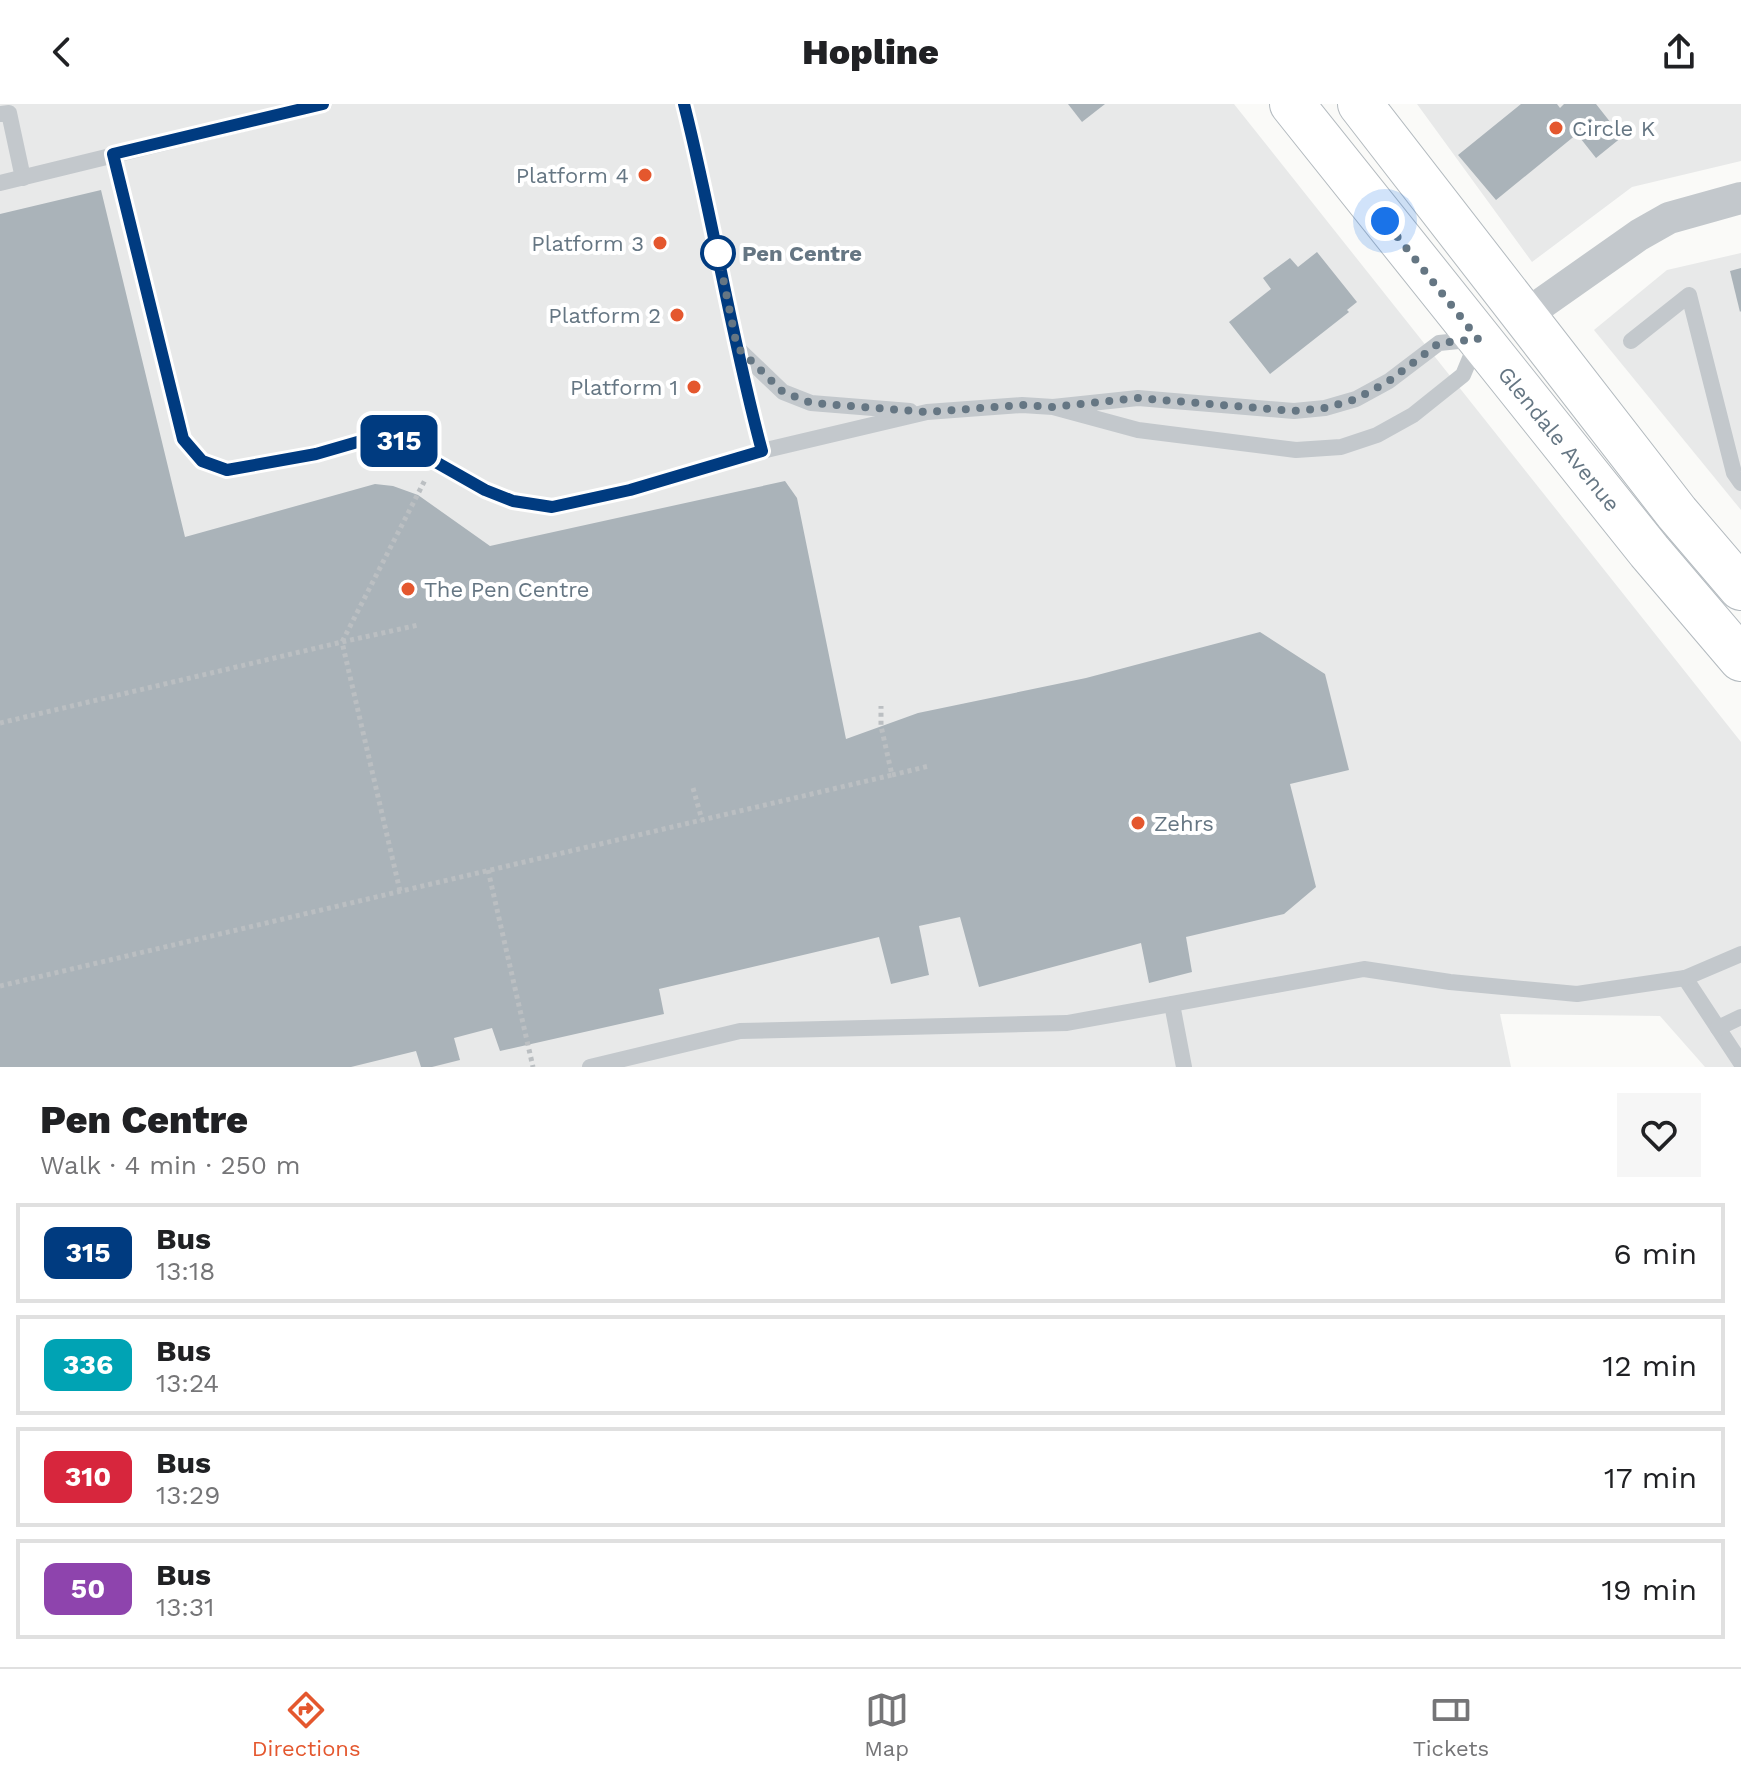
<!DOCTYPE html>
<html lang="en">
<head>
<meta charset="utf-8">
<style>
	body { margin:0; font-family:"Work Sans",sans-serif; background:#f6f6f6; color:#202124; height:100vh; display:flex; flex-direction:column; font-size:30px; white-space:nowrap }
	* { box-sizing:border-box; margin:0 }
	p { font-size:26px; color:#757577 }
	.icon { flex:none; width:44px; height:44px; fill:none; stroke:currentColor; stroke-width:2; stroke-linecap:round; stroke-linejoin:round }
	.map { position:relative; height:963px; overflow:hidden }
	.sheet { display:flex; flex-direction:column; background:#fff; flex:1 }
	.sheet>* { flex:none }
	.badge { padding:0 16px; border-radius:12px; font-size:28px; line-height:52px }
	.you { position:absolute; width:40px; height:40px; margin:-20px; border:6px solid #fff; border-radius:50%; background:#1a73e8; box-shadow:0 0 0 12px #1a73e833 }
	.map>.badge { position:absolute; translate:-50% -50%; box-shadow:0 0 0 4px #fff }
	.round { display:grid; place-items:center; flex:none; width:84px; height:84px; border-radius:0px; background:#f6f6f6 }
	.summary { display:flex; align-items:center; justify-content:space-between; height:136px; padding:0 40px }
	h1 { font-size:38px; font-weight:800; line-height:60px }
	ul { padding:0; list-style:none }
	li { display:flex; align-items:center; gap:24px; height:100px; margin:0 16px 12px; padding:0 24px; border:4px solid #e0e0e0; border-radius:0px }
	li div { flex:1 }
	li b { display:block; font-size:30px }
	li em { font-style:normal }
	li .badge { min-width:88px; font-weight:700; text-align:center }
	header { display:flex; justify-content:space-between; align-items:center; height:104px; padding:0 40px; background:#fff; font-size:36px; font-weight:800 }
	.dock { display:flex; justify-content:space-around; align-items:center; height:112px; border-top:2px solid #e0e0e0; background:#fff; font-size:22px; color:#757577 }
	.dock a { display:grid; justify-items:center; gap:4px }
	.dock .active { color:#e4572e }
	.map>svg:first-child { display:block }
	.built { fill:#e8e9e9 }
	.building { fill:#aab3b9 }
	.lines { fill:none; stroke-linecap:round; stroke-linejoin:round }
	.secondary-casing { stroke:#b3babf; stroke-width:46 }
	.path { stroke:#bbbfc2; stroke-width:5; stroke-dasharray:4 4; stroke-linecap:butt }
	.lane { stroke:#c3c8cc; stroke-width:16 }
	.street { stroke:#c3c8cc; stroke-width:32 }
	.secondary { stroke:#fff; stroke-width:44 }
	.line-casing { stroke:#fff; stroke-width:18 }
	.line { stroke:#003b80; stroke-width:12 }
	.walk { stroke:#657683; stroke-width:8; stroke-dasharray:0 14.4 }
	.poi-dot { fill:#e4572e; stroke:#fff; stroke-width:3 }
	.stop-dot { fill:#fff; stroke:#003b80; stroke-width:4 }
	.labels { text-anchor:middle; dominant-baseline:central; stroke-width:8; stroke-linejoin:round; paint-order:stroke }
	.poi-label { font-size:22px; fill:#657683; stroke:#fff; text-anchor:end }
	.stop-label { font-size:22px; font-weight:bold; fill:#657683; stroke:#fff; text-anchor:start }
	.street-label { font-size:22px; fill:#657683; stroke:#fff }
</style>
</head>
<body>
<header><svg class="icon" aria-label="back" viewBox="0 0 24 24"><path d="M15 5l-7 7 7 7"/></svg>Hopline<svg class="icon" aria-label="share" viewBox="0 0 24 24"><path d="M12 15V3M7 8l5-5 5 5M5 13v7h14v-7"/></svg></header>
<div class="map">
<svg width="1741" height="963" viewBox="0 0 1741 963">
	<rect width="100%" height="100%" fill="#fafaf8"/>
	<!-- built -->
	<g class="built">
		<path d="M0,0H1234L1741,638V963H1705L1660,912L1500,910L1511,963H0Z"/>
		<path d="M1417,0H1741V57L1632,83L1532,158Z"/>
		<path d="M1741,149V406L1594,226L1667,166Z"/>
	</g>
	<!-- building -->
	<g class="building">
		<path d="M1068,0H1105L1082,18Z"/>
		<path d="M1521,0H1557L1560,4L1564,0H1596L1622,33L1596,54L1577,30L1496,96L1458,51Z"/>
		<path d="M101,86L185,433L375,380L393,382L418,391L490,442L785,377L797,394L846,635L918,609L1086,574L1260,528L1325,570L1349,666L1290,680L1316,783L1284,810L1186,833L1192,868L1149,879L1141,839L979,883L960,813L919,822L929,871L891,880L879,833L659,885L664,910L500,947L492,924L454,934L460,956L432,963H421L416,947L351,963H0V110Z"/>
		<path d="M1317,148L1357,198L1347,206L1349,208L1270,270L1229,218L1271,185L1263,174L1290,154L1298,163Z"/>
		<path d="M1741,164V207L1740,208L1730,167Z"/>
	</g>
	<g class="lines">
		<defs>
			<g id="secondary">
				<path d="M1292,0L1649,447L1741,555"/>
				<path d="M1360,0L1677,409L1741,484"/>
			</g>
		</defs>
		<!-- secondary casing -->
		<use href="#secondary" class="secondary-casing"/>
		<!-- path -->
		<g class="path">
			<path d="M0,619L342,538L425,376"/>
			<path d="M892,671L929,662"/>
			<path d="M693,684L702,716"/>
			<path d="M488,766L533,963"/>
			<path d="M400,787L342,538L418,521"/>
			<path d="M0,882L892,671L881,622V602"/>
		</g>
		<!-- lane -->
		<g class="lane">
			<path d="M684,0C714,115 731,232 762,347"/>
			<path d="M0,10L9,9L23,74"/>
			<path d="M113,50L183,335L202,357L227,366L316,350L361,337L397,336L485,386L513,397L552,403L630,386L762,347L927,308L1022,301L1053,303L1138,294L1294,307L1325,304L1356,295L1389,277L1439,239L1478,235L1463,271L1413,311L1377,331L1341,343L1296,346L1138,326L1053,303"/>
			<path d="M0,79L324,0"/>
			<path d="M1631,237L1689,191L1734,369L1741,379"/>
			<path d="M737,244L783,288L811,299L910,307"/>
			<path d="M1685,874L1741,959"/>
			<path d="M1172,900L1184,963"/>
			<path d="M1718,924L1741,913"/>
			<path d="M590,963L740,927L1067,919L1364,865L1450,878L1577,890L1685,874L1741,850"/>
		</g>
		<!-- street -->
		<path class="street" d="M1524,212L1639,131L1669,114L1741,94"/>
		<!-- secondary -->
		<use href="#secondary" class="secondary"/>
	</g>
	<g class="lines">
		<defs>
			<path id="line" d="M323,0L113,50L183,335L202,357L227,366L316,350L361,337L397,336L485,386L513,397L552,403L630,386L762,347C731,232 713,115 684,0"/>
		</defs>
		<!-- line casing -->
		<use href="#line" class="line-casing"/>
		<!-- line -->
		<use href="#line" class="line"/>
		<!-- walk -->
		<path class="walk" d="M718,149L737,243L783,288L811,299L927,308L1022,301L1053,303L1138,294L1294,307L1325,304L1356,295L1389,277L1439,239L1478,235L1385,117"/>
	</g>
	<!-- markers -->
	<g class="poi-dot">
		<circle cx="1556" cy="24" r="8"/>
		<circle cx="645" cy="71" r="8"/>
		<circle cx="660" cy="139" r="8"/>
		<circle cx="677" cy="211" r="8"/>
		<circle cx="694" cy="283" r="8"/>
		<circle cx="408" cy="485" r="8"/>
		<circle cx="1138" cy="719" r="8"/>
	</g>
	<circle class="stop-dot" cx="718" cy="149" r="16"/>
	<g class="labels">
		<!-- poi labels -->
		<g class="poi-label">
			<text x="1572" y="24" text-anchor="start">Circle K</text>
			<text x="629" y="71">Platform 4</text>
			<text x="644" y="139">Platform 3</text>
			<text x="661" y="211">Platform 2</text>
			<text x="678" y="283">Platform 1</text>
			<text x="424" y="485" text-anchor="start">The Pen Centre</text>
			<text x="1154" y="719" text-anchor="start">Zehrs</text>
		</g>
		<!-- stop labels -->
		<g class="stop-label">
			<text x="742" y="149">Pen Centre</text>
		</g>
		<!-- street labels -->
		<g class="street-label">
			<text transform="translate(1559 335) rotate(51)">Glendale Avenue</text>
		</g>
	</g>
</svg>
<div class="you" style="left:1385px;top:117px"></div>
<b class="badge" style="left:399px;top:337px;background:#003b80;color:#fff">315</b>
</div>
<section class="sheet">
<div class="summary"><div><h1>Pen Centre</h1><p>Walk · 4 min · 250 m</p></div><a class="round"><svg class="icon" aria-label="heart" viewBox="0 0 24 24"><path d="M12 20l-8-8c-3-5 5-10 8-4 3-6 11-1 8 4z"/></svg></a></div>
<ul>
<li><span class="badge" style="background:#003b80;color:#fff">315</span><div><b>Bus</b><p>13:18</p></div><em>6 min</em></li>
<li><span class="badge" style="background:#00a3b4;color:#fff">336</span><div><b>Bus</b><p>13:24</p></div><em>12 min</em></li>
<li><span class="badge" style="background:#d7263d;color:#fff">310</span><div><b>Bus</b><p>13:29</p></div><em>17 min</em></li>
<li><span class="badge" style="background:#8e44ad;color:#fff">50</span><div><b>Bus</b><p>13:31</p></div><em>19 min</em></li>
</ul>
</section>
<nav class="dock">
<a class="active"><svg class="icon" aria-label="directions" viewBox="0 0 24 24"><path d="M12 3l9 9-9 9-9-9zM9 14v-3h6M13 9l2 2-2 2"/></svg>Directions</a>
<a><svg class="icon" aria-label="map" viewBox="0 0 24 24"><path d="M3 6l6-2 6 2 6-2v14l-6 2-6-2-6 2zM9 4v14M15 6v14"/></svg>Map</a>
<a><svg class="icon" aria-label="tickets" viewBox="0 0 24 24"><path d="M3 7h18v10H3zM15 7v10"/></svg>Tickets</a>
</nav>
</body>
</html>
